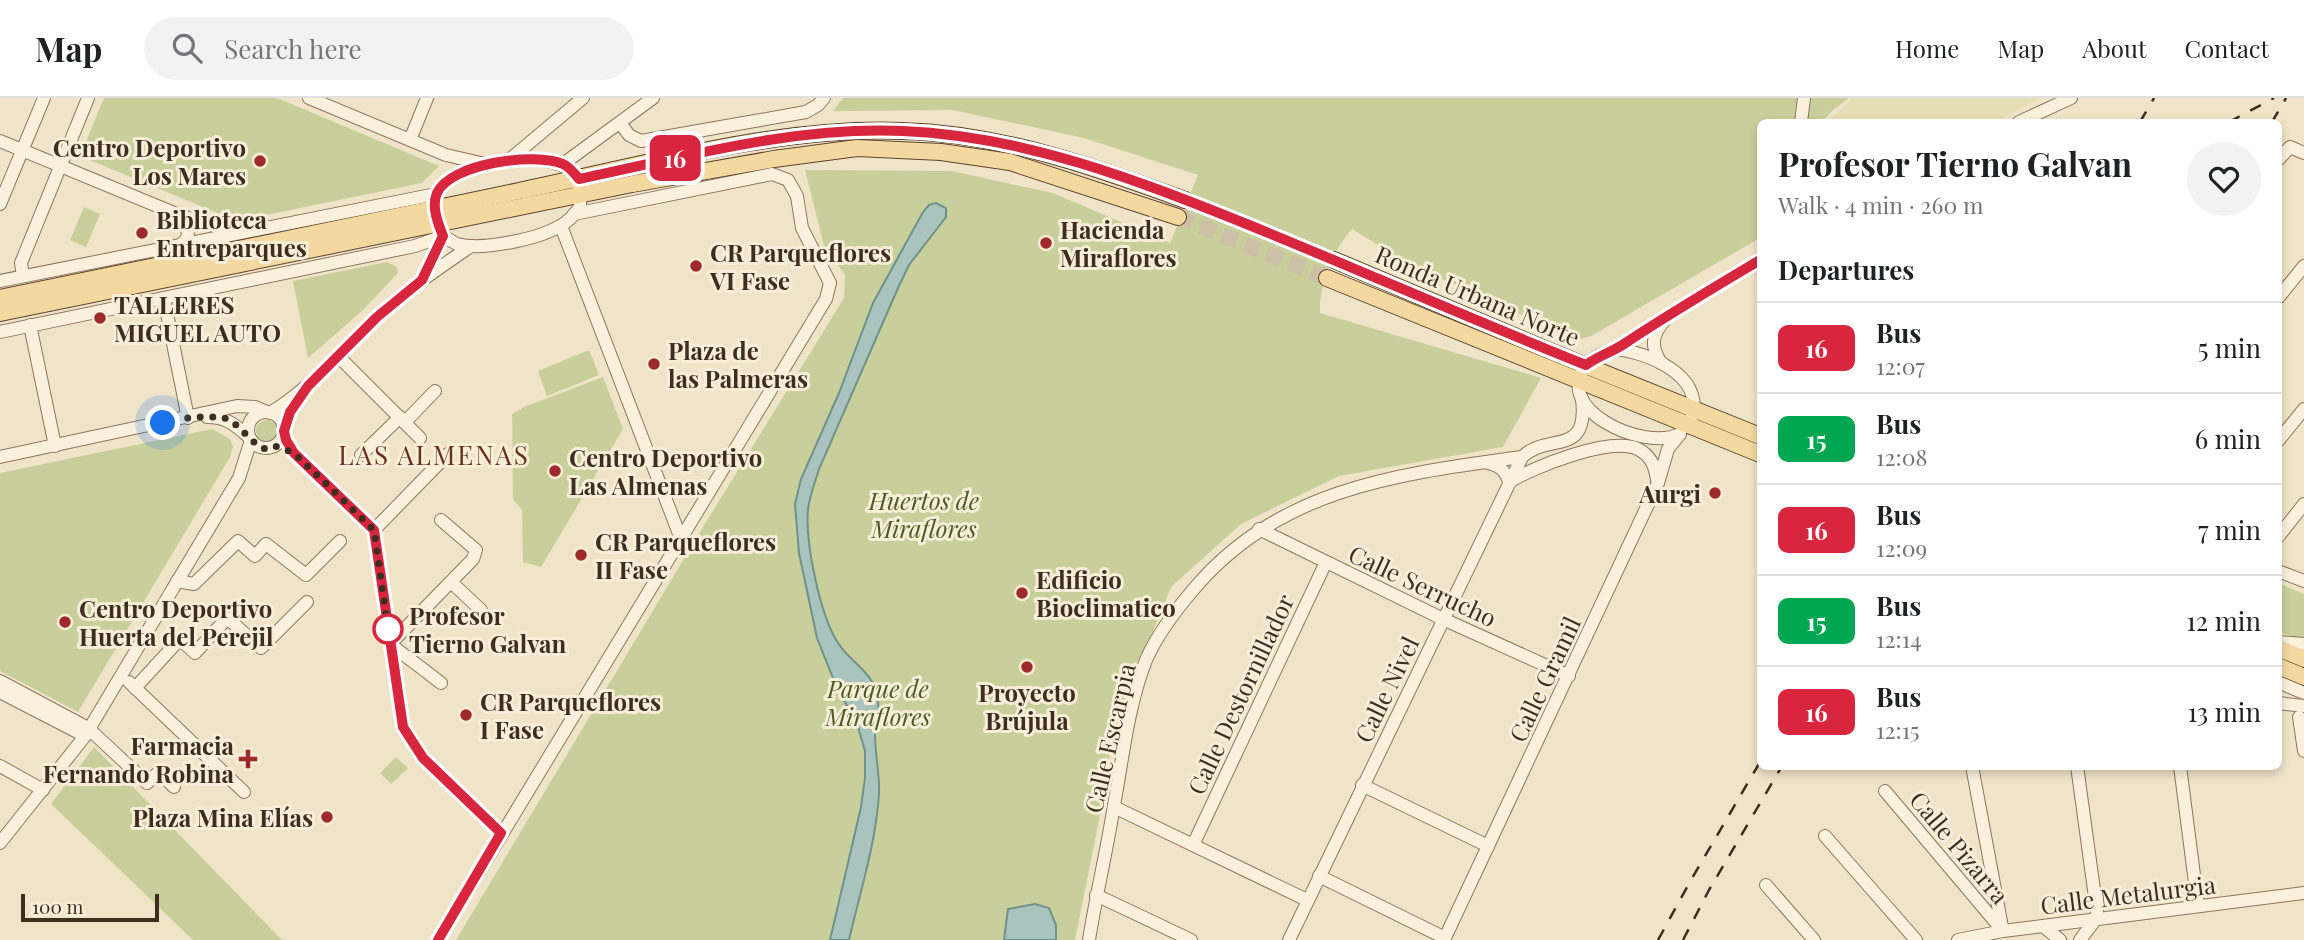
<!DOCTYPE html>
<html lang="en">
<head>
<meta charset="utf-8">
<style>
	body { margin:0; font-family:"Playfair Display",serif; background:#f2f2f2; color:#202124; height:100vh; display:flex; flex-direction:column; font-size:26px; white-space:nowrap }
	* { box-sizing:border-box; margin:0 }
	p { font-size:23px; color:#757577 }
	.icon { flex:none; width:38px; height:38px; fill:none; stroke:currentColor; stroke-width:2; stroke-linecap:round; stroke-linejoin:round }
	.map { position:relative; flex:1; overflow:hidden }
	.drawer { position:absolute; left:1757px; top:21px; width:525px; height:651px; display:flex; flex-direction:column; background:#fff; border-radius:10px; box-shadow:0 4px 10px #0003 }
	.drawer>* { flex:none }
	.badge { padding:0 14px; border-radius:10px; font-size:24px; line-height:46px }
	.scale { position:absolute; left:21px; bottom:18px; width:138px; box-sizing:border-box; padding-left:7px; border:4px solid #3d2e20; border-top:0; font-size:19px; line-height:24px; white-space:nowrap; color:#3d2e20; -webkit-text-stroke:5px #f7eed8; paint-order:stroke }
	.you { position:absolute; width:35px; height:35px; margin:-18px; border:5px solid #fff; border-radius:50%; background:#1a73e8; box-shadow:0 0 0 10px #1a73e833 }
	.map>.badge { position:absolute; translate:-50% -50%; box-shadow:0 0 0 4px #fff }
	h2 { padding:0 21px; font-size:26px; line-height:63px }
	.round { display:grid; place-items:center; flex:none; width:74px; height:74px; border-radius:37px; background:#f2f2f2 }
	.overview { display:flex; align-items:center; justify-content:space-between; height:119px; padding:0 21px }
	h1 { font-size:33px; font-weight:700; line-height:52px }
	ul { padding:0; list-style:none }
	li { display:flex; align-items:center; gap:21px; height:91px; padding:0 21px; border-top:2px solid #e0e0e0 }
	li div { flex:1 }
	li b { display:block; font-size:26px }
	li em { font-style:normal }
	li .badge { min-width:77px; font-weight:700; text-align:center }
	header { display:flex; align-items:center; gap:42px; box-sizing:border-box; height:98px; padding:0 35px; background:#fff; border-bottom:2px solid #e0e0e0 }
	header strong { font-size:33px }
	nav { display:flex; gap:38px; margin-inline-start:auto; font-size:24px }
	.search { width:490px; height:63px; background:#f2f2f2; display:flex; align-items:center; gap:18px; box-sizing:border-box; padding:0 24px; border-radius:38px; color:#757577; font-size:26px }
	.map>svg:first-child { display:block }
	.farmland { fill:#e6deb5 }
	.green { fill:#c9cf9b }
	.water { fill:#a9c4bc; stroke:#6f938a; stroke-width:2 }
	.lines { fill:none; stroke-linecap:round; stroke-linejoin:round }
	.major-tunnel { stroke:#ccc0a6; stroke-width:16; stroke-dasharray:16 8; stroke-linecap:butt }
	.minor-casing { stroke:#8d765c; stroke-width:14 }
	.major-casing { stroke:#5b4430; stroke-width:18 }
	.minor { stroke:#faf1dc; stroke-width:12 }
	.major { stroke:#f3d9a0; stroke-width:16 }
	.rail { stroke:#3d2e20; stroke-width:2.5; stroke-dasharray:12 12; stroke-linecap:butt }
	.line-casing { stroke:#fff; stroke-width:16 }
	.line { stroke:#d7263d; stroke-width:10 }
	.walk { stroke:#3d2e20; stroke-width:7; stroke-dasharray:0 12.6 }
	.poi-dot { fill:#9e2a2b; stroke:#f7eed8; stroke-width:2.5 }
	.stop-dot { fill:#fff; stroke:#d7263d; stroke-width:3.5 }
	.labels { text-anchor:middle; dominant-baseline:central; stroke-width:6; stroke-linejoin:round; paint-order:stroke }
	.poi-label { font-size:24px; font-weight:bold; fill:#3d2e20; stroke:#f7eed8; text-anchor:start }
	.street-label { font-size:24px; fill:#3d2e20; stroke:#f7eed8 }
	.park-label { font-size:24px; font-style:italic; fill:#4d5a26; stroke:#f7eed8 }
	.stop-label { font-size:24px; font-weight:bold; fill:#3d2e20; stroke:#f7eed8; text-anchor:start }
	.neighbourhood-label { font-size:26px; letter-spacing:2px; fill:#6b2e1e; stroke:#f7eed8 }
</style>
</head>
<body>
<header>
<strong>Map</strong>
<div class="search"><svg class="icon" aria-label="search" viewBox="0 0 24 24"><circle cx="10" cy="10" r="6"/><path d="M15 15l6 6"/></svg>Search here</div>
<nav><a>Home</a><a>Map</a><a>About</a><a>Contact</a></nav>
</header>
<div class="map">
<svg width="2304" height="842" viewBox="0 0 2304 842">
	<rect width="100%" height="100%" fill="#f0e4c8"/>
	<!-- farmland -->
	<path class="farmland" d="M1852,0H2041L1995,24H1827Z"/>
	<!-- green -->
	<g class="green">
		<path d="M104,0H277L439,68L422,85L237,123L80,58Z"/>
		<path d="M843,0H1849L1833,12L1822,24H1760V140L1591,238L1577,242L1407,165L1352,131C1332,154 1319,185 1320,215L1541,280L1503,349L1339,378L1241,426L1171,489L1151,538L1135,568L1112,645L1101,712L1075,842H456L700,434L844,200L845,177L824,148L805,72L952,73L1053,95L1170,145L1198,77L1084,40L953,12L833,13Z"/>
		<path d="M84,109L100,116L86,149L70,142Z"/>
		<path d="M387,164L397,169L398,175L362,213L308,260L293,183Z"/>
		<path d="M589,252L599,277L547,298L538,273Z"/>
		<path d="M603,279L623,331L541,469L523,464L522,412L513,401L512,316L524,309Z"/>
		<circle cx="267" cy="333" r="11"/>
		<path d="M212,331L230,341L233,349L230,359L78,614L0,573V375Z"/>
		<path d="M2278,485L2304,496V542L2279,534Z"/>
		<path d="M94,649L282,842H193L51,706Z"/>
		<path d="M396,659L408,670L391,686L380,675Z"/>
	</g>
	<!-- water -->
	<g class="water">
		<path d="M936,105L946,110V119L909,167L898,190L819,371C815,384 810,397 808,411C805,445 820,517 838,545C848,561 869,573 875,590C882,606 876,621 875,637C875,657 880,676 879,696C876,745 860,794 849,842H830L861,709L865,680V653L858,629L835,585L817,540L799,455L795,406L801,381L839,295L873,205L923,114L929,107Z"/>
		<path d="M1035,806L1049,810L1056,827V842H1004L1008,811Z"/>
	</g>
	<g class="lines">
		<!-- major-tunnel -->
		<g class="major-tunnel">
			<path d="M1185,102L1334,162"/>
			<path d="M1178,119L1327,180"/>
		</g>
		<defs>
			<g id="minor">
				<path d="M309,0L446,57L485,66"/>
				<path d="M1801,24L1804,0"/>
				<path d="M2019,24L2071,0"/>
				<path d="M620,25L629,37L641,43L806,14L818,7L824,0"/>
				<path d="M410,42L427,0"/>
				<path d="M0,43L179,117L237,135"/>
				<path d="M538,61C571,68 582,72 580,109C575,116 568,124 560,128C538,141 482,153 457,146C452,144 447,140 443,138C438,125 431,108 437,95C450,67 511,62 538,61Z"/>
				<path d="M509,62L583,0"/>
				<path d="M2278,62L2290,49L2304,55"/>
				<path d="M563,66L653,0"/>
				<path d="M0,106L44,0"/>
				<path d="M179,117L187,128L188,139L182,146"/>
				<path d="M561,128L681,441"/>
				<path d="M23,178L21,165L88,0"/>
				<path d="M422,182L443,138"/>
				<path d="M0,183L436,96"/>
				<path d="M2278,200L2304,168"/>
				<path d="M164,201L188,320"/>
				<path d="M30,227L55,348"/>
				<path d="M0,234L415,148L443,138"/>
				<path d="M1615,251C1647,254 1704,277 1692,318"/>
				<path d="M338,258L420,340"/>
				<path d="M1661,265C1651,249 1651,238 1664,223"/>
				<circle cx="266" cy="332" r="18"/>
				<path d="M270,315C312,290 341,252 377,219C406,192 439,170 471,148"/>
				<path d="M207,319C227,319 235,327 249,339"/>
				<path d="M405,324L435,293"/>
				<path d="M284,333L286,342L294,355L374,432L403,629L423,660L501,735"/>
				<path d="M1680,336C1642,354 1550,310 1587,266C1596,256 1609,255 1620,249C1666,219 1713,190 1760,162"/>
				<path d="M2278,343L2304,311"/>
				<path d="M361,357L400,319"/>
				<path d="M0,359L237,308L255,309L267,314"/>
				<path d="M1488,365C1500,368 1505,372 1509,384C1534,369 1610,338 1638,351C1651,358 1655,368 1657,382"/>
				<path d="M1259,431L1443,521L1569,578"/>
				<path d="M374,432L448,356"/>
				<path d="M2278,439L2304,406"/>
				<path d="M2278,473L2304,483"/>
				<path d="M177,483L194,486L238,443L255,458L266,446L306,477L340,443"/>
				<path d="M451,484L481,512"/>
				<path d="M2278,544L2304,546"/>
				<path d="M0,583L88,630L147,685L159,674L174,689"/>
				<path d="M129,584L244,694"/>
				<path d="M2278,584L2304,595"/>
				<path d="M441,585L390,546L473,461L476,452L441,422"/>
				<path d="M135,590L180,541L195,555L227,520L261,550L307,504"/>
				<path d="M0,594L85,638"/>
				<path d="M2278,605L2304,608"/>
				<path d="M2299,619L2304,653"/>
				<path d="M0,668L43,692"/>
				<path d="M1972,668L2002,829"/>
				<path d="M2077,668L2098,821"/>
				<path d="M2180,668L2198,808"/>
				<path d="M1362,687L1488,748"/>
				<path d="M1885,693L2003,833"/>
				<path d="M1114,709L1307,802"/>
				<path d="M1825,738L1916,842"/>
				<path d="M0,745L85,638L239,380L251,342"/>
				<path d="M1193,747L1326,464"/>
				<path d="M1319,778L1445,840"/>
				<path d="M1766,787L1814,842"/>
				<path d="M1096,797L1191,842"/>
				<path d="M2043,828L2060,842"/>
				<path d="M438,842L826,201L830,185L802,130L797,98L788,82L772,76L574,116"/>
				<path d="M1089,842C1096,797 1107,752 1114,707C1123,659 1128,608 1146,562C1157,537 1175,513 1193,492C1278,390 1398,376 1522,359C1548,334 1589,360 1582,301"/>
				<path d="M1289,842L1522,359"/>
				<path d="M1444,842L1658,385L1668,351L1680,336"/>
				<path d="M1958,842L2003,833L2304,795"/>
				<path d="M2080,842L2096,821"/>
			</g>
			<g id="major">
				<path d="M1334,162L1552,254L1760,338"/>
				<path d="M1327,180L1760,356"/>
				<path d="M0,200C172,163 346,130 519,93C640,68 779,28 902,33C1002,36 1092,68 1185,102"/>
				<path d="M0,215L632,86L774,61L857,50L941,54L1010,64L1178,119"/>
				<path d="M2278,550L2304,561"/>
				<path d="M2278,568L2304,579"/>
			</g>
		</defs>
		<!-- minor casing -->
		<use href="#minor" class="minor-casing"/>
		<!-- major casing -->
		<use href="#major" class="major-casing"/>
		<!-- minor -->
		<use href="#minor" class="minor"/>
		<!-- major -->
		<use href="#major" class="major"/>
		<!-- rail -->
		<g class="rail">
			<path d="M2140,24L2154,0"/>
			<path d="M2229,24L2274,0"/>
			<path d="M2272,24L2286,0"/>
			<path d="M1658,842L1691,782L1760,664"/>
			<path d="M1683,842L1709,792L1782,668"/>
		</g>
	</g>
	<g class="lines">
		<defs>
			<path id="line" d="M438,842L501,735L423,660L403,629L374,432L294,355L286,342L284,333L290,314L308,288L377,219L422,182L443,138C438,125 431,108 437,95C451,65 535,54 563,66C570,69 574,75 579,81C685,59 794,28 903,33C1025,38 1137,82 1249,127C1362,173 1473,222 1586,267C1598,258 1612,254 1624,246C1669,216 1715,189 1760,162"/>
		</defs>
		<!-- line casing -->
		<use href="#line" class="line-casing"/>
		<!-- line -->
		<use href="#line" class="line"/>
		<!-- walk -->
		<path class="walk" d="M163,325L193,319H222L232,323L259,349L266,351L275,348L294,355L374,432L388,531"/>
	</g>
	<!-- markers -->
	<g class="poi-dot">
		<circle cx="260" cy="63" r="7"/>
		<circle cx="142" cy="135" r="7"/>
		<circle cx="1046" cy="145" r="7"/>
		<circle cx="696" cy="168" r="7"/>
		<circle cx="100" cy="220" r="7"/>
		<circle cx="654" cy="266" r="7"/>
		<circle cx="555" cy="373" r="7"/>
		<circle cx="1715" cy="395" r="7"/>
		<circle cx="581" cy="457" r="7"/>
		<circle cx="1022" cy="495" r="7"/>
		<circle cx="65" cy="524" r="7"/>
		<circle cx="1027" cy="569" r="7"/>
		<circle cx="466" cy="617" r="7"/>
		<path d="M244.5 650.5h7v7h7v7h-7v7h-7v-7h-7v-7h7z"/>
		<circle cx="327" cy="719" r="7"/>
	</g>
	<circle class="stop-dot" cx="388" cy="531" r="14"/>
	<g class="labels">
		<!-- poi labels -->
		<g class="poi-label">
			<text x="246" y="49" text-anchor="end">Centro Deportivo<tspan x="246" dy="28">Los Mares</tspan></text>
			<text x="156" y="121">Biblioteca<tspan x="156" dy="28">Entreparques</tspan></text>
			<text x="1060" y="131">Hacienda<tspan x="1060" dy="28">Miraflores</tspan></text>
			<text x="710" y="154">CR Parqueflores<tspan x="710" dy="28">VI Fase</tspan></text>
			<text x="114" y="206">TALLERES<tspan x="114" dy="28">MIGUEL AUTO</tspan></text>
			<text x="668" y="252">Plaza de<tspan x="668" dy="28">las Palmeras</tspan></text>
			<text x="569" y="359">Centro Deportivo<tspan x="569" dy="28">Las Almenas</tspan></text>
			<text x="1701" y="395" text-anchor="end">Aurgi</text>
			<text x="595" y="443">CR Parqueflores<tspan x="595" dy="28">II Fase</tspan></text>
			<text x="1036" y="481">Edificio<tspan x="1036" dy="28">Bioclimatico</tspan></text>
			<text x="79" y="510">Centro Deportivo<tspan x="79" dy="28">Huerta del Perejil</tspan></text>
			<text x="1027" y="594" text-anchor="middle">Proyecto<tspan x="1027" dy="28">Brújula</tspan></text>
			<text x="480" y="603">CR Parqueflores<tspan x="480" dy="28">I Fase</tspan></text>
			<text x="234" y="647" text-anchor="end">Farmacia<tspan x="234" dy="28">Fernando Robina</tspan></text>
			<text x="313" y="719" text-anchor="end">Plaza Mina Elías</text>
		</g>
		<!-- street labels -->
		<g class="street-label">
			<text transform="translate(1478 197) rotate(23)">Ronda Urbana Norte</text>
			<text transform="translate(1423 487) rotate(25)">Calle Serrucho</text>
			<text transform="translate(1544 581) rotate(-65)">Calle Gramil</text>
			<text transform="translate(1386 591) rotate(-64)">Calle Nivel</text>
			<text transform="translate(1240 596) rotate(-65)">Calle Destornillador</text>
			<text transform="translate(1109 640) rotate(-77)">Calle Escarpia</text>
			<text transform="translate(1960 749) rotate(50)">Calle Pizarra</text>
			<text transform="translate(2128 796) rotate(-7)">Calle Metalurgia</text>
		</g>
		<!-- park labels -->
		<g class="park-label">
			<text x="924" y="402">Huertos de<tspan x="924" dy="28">Miraflores</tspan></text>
			<text x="878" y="590">Parque de<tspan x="878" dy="28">Miraflores</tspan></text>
		</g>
		<!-- stop labels -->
		<g class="stop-label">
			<text x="409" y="517">Profesor<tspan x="409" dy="28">Tierno Galvan</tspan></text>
		</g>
		<!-- neighbourhood labels -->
		<g class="neighbourhood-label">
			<text x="434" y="356">LAS ALMENAS</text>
		</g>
	</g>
</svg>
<div class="scale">100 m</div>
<div class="you" style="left:163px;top:325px"></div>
<b class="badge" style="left:675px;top:60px;background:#d7263d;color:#fff">16</b>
<section class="drawer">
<div class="overview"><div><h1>Profesor Tierno Galvan</h1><p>Walk · 4 min · 260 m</p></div><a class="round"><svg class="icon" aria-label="heart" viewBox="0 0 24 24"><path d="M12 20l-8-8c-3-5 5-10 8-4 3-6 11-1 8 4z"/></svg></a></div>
<h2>Departures</h2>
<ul>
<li><span class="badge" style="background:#d7263d;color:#fff">16</span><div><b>Bus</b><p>12:07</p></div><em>5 min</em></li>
<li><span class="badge" style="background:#00a651;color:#fff">15</span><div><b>Bus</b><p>12:08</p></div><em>6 min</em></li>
<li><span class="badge" style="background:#d7263d;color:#fff">16</span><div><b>Bus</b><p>12:09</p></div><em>7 min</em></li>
<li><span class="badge" style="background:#00a651;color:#fff">15</span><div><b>Bus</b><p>12:14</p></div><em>12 min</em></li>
<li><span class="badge" style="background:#d7263d;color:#fff">16</span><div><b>Bus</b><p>12:15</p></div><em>13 min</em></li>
</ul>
</section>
</div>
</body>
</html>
